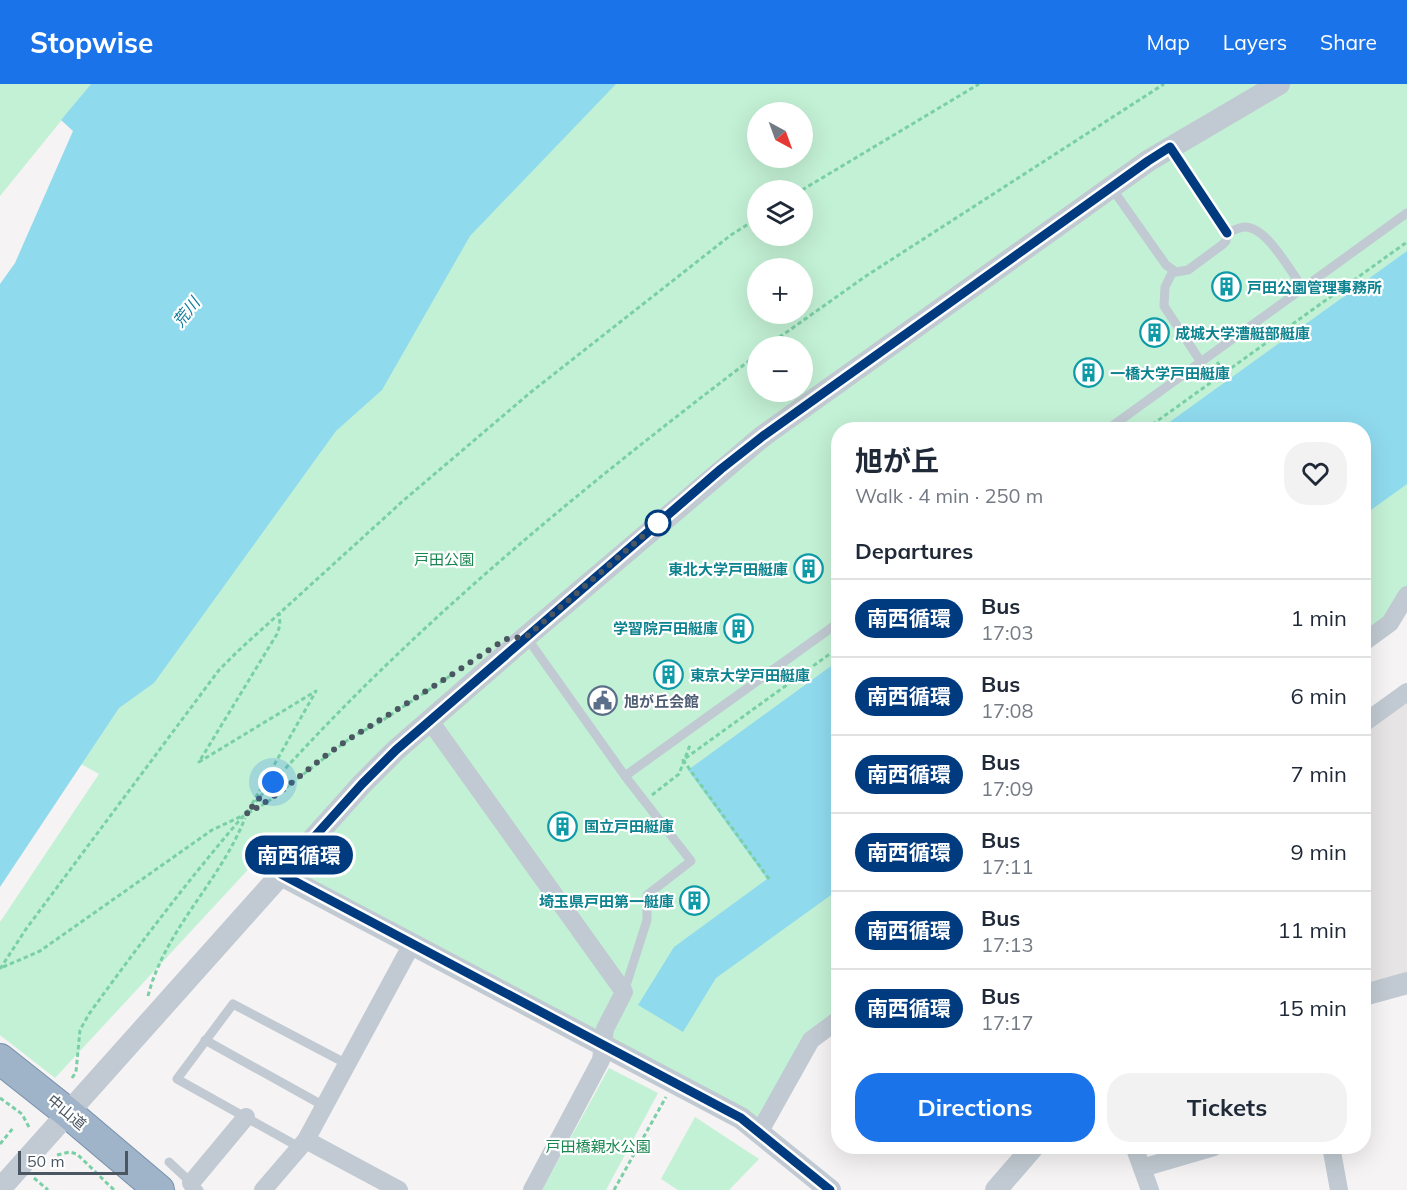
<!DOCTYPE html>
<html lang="en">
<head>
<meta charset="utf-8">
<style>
	body { margin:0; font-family:Mulish,"Noto Sans JP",sans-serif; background:#f2f2f3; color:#1f2937; height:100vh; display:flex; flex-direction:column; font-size:22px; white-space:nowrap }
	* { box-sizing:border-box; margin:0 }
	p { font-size:20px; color:#747a83 }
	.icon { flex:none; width:33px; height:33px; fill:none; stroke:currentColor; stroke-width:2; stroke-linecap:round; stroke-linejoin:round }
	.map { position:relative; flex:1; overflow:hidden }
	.panel { position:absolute; left:831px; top:338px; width:540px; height:732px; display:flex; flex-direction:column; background:#fff; border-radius:24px; box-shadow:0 6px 24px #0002 }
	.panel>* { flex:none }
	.badge { padding:0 12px; border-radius:20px; font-size:21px; line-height:39px }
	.needle { width:39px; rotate:139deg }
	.tools { position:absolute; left:747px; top:18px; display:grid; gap:12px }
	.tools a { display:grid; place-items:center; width:66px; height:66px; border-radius:50%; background:#fff; box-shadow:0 6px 24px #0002; font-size:30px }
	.scale { position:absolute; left:18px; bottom:15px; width:110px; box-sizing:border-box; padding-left:6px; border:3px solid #4a5661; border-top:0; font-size:16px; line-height:21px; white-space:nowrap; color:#4a5661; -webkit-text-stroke:4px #fff; paint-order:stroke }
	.you { position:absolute; width:30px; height:30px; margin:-15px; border:4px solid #fff; border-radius:50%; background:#1a73e8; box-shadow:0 0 0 9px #1a73e833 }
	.map>.badge { position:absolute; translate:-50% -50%; box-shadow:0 0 0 3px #fff }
	h2 { padding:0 24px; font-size:22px; line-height:54px }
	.round { display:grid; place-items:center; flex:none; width:63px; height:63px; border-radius:24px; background:#f2f2f3 }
	.head { display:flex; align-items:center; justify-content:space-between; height:102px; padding:0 24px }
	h1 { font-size:28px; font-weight:700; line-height:45px }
	.action { display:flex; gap:12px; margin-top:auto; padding:12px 24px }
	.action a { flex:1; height:69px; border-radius:24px; background:#1a73e8; color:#fff; font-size:24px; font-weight:700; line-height:69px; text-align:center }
	.action a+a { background:#f2f2f3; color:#1f2937 }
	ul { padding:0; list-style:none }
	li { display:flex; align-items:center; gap:18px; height:78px; padding:0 24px; border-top:2px solid #e0e1e3 }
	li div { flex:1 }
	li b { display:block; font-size:22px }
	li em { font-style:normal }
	li .badge { min-width:66px; font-weight:700; text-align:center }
	header { display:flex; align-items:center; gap:36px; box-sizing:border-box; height:84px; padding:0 30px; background:#1a73e8; color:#fff }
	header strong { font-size:28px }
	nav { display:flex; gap:33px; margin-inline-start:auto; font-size:21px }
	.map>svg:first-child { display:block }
	.education { fill:#e6e4e5 }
	.green { fill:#c3f1d5; fill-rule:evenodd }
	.water { fill:#90daee }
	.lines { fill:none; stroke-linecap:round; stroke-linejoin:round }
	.trunk-casing { stroke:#7690ad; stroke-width:32 }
	.path { stroke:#7ad0a6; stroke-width:3; stroke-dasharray:4.5 3; stroke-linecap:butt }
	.service { stroke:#c1cad2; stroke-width:9 }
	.minor { stroke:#c1cad2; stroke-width:18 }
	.tertiary { stroke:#c1cad2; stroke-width:22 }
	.trunk { stroke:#9fb4c9; stroke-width:30 }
	.line-casing { stroke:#fff; stroke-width:14 }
	.line { stroke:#003b80; stroke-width:9 }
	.walk { stroke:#4a5661; stroke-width:6; stroke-dasharray:0 10.8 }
	.stop-dot { fill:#fff; stroke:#003b80; stroke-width:3 }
	.labels { text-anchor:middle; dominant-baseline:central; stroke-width:4.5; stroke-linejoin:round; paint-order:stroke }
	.culture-label { font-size:15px; font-weight:bold; fill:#0d838f; stroke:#fff; text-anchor:start }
	.park-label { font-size:15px; fill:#17864f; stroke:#fff }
	.service-label { font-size:15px; font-weight:bold; fill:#4e5e75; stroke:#fff; text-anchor:start }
	.street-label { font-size:15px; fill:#4a5661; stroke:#fff }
	.water-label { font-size:16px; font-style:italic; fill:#0c7c9b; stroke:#fff }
</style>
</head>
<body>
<header>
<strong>Stopwise</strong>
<nav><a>Map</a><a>Layers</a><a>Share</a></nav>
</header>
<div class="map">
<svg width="1407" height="1106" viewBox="0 0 1407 1106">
	<rect width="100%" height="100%" fill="#f5f3f3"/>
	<!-- education -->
	<path class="education" d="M1407,616V889L1364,899V647Z"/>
	<!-- green -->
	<g class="green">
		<path d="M0,0H91L0,112Z"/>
		<path d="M383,0H1407V509L1364,558V345H838V936L811,956L760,1047L256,777L55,994L0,951V838L99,690L0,635V473ZM758,28H802V74H758ZM758,106H802V152H758ZM758,184H802V230H758ZM758,262H802V308H758Z"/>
		<path d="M609,984L658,1009L606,1106H542Z"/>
		<path d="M695,1033L759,1075L729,1106H678L661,1095Z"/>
	</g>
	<!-- water -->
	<g class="water">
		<path d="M91,0H616L470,152L382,306L336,347L154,599L119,624L0,803V200L15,179L73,47L61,36Z"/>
		<path d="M1407,167V400L1364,431V345H1160Z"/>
		<path d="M838,577V806L716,894L683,948L638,921L674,863L767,795L688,686Z"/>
	</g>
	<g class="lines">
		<defs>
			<path id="trunk" d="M0,975L68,1029L159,1106"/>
		</defs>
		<!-- trunk casing -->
		<use href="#trunk" class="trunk-casing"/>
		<!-- path -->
		<g class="path">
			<path d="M802,106L979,0"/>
			<path d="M767,262L866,192L1164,0"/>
			<path d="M1217,278L1225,288"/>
			<path d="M1146,345L1407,158"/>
			<path d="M652,711L679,690L690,661"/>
			<path d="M252,720L316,607L199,678L277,550L280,541L279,529"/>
			<path d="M248,729L266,719L353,652L377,640L453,590"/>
			<path d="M769,795L683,676L838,564"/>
			<path d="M3,883L40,867L212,746L242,732"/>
			<path d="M0,885L26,845L219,586L238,567L404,416L531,308L731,151L758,134"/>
			<path d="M148,912C165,845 220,798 245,734"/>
			<path d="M72,994L76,988L80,946L89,930C154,840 221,753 297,672C436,522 596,393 758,270"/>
			<path d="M0,1014L22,1030L30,1045"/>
			<path d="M0,1060L14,1043"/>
			<path d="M57,1071L70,1068L77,1070L114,1106"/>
			<path d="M34,1094L48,1106"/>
			<path d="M614,1106L666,1013"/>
		</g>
		<!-- service -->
		<g class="service">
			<path d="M1111,103L1166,181L1176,188L1188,186L1222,161L1226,157L1227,148L1171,65"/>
			<path d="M1227,149C1232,147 1239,143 1245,143C1267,143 1290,187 1303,204"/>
			<path d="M1173,187L1165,203L1164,222L1201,278"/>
			<path d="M1108,345L1407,129"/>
			<path d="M527,554L625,692L691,777L647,811V836L624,908"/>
			<path d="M625,692L838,539"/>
			<path d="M205,956L324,1022"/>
			<path d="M299,1063L177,995L233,920L347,980"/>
			<path d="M169,1078L199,1106"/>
		</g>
		<!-- minor -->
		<g class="minor">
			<path d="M1364,558L1390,539L1407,511"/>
			<path d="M430,637L624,908L605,945L601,976L532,1106"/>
			<path d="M1364,639L1407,608"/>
			<path d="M760,1047L811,956L838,936"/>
			<path d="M306,1056L399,1106"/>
			<path d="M1134,1062L1150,1106"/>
			<path d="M1331,1062L1339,1106"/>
			<path d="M1142,1084L1214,1063"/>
			<path d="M191,1099L246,1033"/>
			<path d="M263,1106L306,1056L412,860"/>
		</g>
		<!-- tertiary -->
		<g class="tertiary">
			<path d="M281,791L741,1034L830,1106"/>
			<path d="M1364,911L1407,899"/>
			<path d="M0,1105L362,700L396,666L526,553L763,352L1148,77L1279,0"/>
			<path d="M996,1106L1034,1062"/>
		</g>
		<!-- trunk -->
		<use href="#trunk" class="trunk"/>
	</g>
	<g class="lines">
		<defs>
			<path id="line" d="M830,1106L741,1034L281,790L362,700L396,666L721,385L763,352L1148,77L1170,63L1227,149"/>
		</defs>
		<!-- line casing -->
		<use href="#line" class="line-casing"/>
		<!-- line -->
		<use href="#line" class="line"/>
		<!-- walk -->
		<path class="walk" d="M273,698L246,730C285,709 316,675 354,652C403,622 452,591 501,558L509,554L526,553L658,439"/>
	</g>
	<!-- icons -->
	<defs>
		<symbol id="building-ring" viewBox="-11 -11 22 22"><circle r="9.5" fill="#fff" stroke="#0f9aa8" stroke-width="1.5"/><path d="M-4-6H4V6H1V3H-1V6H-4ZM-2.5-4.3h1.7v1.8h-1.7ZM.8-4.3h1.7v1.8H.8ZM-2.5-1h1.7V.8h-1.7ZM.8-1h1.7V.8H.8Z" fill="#0f9aa8"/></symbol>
		<symbol id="civic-ring" viewBox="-11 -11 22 22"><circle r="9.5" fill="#fff" stroke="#5c6f8a" stroke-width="1.5"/><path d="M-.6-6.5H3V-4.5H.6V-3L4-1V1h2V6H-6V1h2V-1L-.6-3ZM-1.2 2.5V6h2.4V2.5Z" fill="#5c6f8a"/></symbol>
	</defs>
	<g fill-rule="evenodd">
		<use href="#building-ring" x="1210" y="186" width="33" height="33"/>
		<use href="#building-ring" x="1138" y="232" width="33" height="33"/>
		<use href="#building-ring" x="1072" y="272" width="33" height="33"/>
		<use href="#building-ring" x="792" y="468" width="33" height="33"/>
		<use href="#building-ring" x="722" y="528" width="33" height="33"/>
		<use href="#building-ring" x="652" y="574" width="33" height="33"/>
		<use href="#civic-ring" x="586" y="600" width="33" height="33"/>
		<use href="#building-ring" x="546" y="726" width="33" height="33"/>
		<use href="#building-ring" x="678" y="800" width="33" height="33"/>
	</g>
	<!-- markers -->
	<circle class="stop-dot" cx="658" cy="439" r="12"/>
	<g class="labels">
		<!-- culture labels -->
		<g class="culture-label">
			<text x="1247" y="203">戸田公園管理事務所</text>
			<text x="1175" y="249">成城大学漕艇部艇庫</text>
			<text x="1110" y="289">一橋大学戸田艇庫</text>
			<text x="788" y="485" text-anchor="end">東北大学戸田艇庫</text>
			<text x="718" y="544" text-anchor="end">学習院戸田艇庫</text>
			<text x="690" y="591">東京大学戸田艇庫</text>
			<text x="584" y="742">国立戸田艇庫</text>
			<text x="674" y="817" text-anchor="end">埼玉県戸田第一艇庫</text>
		</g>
		<!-- park labels -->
		<g class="park-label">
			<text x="444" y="475">戸田公園</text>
			<text x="598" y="1062">戸田橋親水公園</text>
		</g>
		<!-- service labels -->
		<g class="service-label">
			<text x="624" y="617">旭が丘会館</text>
		</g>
		<!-- street labels -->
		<g class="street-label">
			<text transform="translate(67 1028) rotate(40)">中山道</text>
		</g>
		<!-- water labels -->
		<g class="water-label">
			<text transform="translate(186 228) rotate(-52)">荒川</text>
		</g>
	</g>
</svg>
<div class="tools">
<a><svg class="needle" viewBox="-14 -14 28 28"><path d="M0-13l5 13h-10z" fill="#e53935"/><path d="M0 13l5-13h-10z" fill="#747a83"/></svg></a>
<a><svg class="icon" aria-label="layers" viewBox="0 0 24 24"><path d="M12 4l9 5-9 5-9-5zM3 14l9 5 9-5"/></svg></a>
<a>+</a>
<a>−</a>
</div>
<div class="scale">50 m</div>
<div class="you" style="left:273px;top:698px"></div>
<b class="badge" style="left:299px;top:771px;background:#003b80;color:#fff">南西循環</b>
<section class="panel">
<div class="head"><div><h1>旭が丘</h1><p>Walk · 4 min · 250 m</p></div><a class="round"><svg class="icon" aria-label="heart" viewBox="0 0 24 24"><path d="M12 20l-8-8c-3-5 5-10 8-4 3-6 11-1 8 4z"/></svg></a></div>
<h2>Departures</h2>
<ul>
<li><span class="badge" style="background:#003b80;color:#fff">南西循環</span><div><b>Bus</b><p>17:03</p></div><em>1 min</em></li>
<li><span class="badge" style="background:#003b80;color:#fff">南西循環</span><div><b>Bus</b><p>17:08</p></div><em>6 min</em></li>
<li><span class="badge" style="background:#003b80;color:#fff">南西循環</span><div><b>Bus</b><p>17:09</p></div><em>7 min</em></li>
<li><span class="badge" style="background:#003b80;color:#fff">南西循環</span><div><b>Bus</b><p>17:11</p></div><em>9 min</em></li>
<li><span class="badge" style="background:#003b80;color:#fff">南西循環</span><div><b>Bus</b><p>17:13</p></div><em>11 min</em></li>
<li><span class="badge" style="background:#003b80;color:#fff">南西循環</span><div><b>Bus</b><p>17:17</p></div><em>15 min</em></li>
</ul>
<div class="action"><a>Directions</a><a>Tickets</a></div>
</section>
</div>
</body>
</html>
